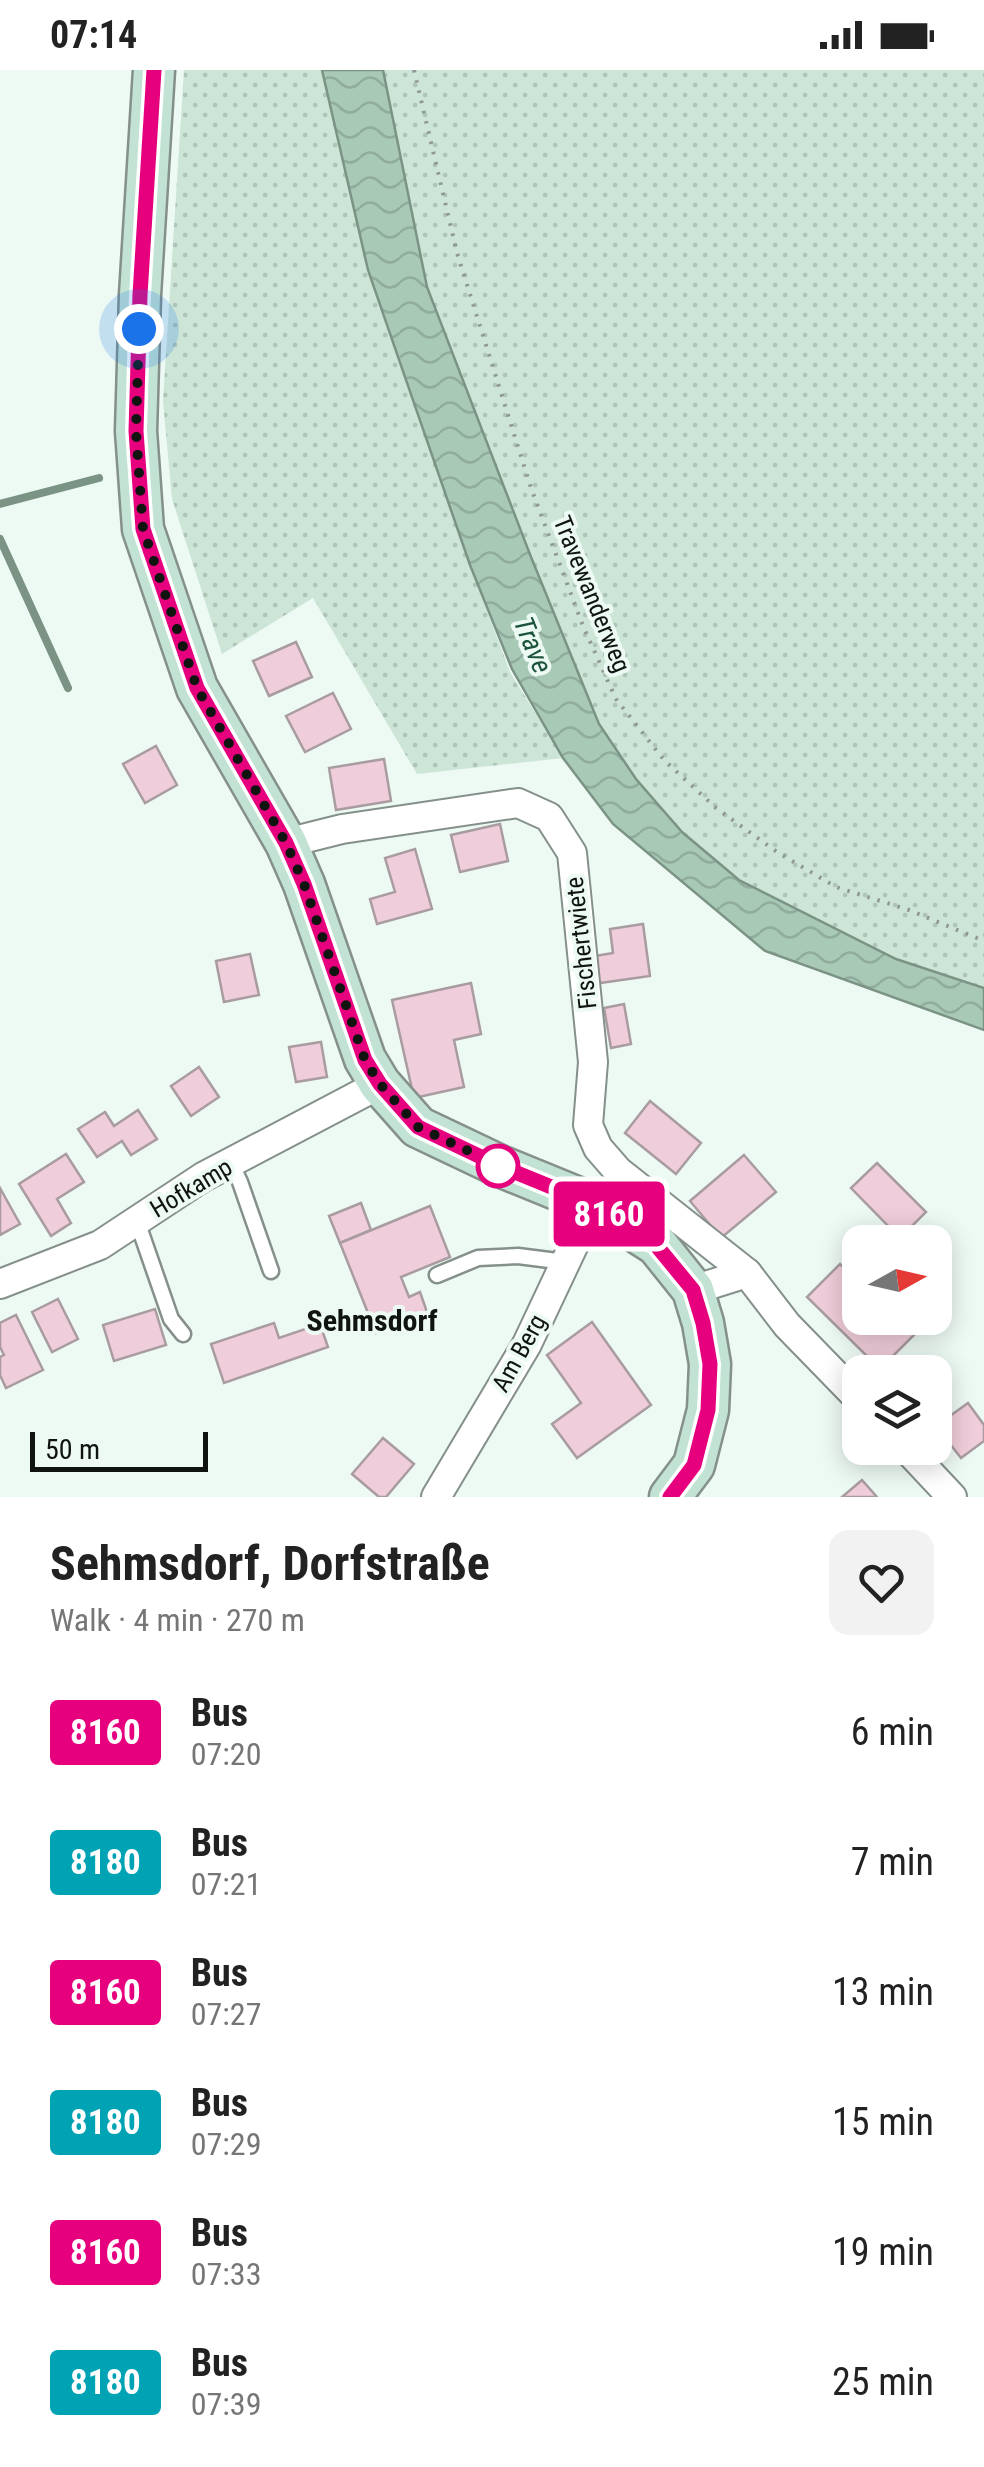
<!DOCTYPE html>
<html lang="en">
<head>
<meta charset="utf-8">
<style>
	body { margin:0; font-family:"Roboto Condensed",sans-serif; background:#f2f2f2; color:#222; height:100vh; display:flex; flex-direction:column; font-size:38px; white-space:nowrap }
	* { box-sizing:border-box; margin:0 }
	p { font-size:32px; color:#767676 }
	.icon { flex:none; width:55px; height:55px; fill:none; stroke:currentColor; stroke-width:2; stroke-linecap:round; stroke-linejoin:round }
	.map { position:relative; height:1427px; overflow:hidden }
	.drawer { display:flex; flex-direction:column; background:#fff; flex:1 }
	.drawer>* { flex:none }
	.badge { padding:0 20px; border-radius:8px; font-size:35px; line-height:65px }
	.needle { width:65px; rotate:82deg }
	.buttons { position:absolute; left:842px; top:1155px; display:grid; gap:20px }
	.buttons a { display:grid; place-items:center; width:110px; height:110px; border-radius:20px; background:#fff; box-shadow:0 5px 25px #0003; font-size:50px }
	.scale { position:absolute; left:30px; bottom:25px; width:178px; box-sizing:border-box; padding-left:10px; border:5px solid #101411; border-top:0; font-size:28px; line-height:35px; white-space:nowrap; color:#101411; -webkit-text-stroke:8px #edfaf3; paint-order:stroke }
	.you { position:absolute; width:50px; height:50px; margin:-25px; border:8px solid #fff; border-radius:50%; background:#1a73e8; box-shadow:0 0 0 15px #1a73e833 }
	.map>.badge { position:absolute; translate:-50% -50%; box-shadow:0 0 0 5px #fff }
	.round { display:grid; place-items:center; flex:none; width:105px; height:105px; border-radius:20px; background:#f2f2f2 }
	.overview { display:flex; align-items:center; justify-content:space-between; height:170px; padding:0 50px }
	h1 { font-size:48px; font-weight:700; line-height:75px }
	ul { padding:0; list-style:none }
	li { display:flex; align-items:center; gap:30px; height:130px; padding:0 50px }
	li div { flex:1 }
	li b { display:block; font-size:38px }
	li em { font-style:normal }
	li .badge { min-width:110px; font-weight:700; text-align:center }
	.status { display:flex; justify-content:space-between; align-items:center; height:70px; padding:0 50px; background:#fff; direction:ltr }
	.status svg { height:28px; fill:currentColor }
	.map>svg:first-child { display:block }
	.grass { fill:url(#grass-dots) }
	.water { fill:url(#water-waves); stroke:#7b9385; stroke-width:2.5 }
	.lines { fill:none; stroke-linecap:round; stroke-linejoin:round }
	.stream { stroke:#7b9385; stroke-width:8 }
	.building { fill:#f0cdda; stroke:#a99ca1; stroke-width:2.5 }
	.lane-casing { stroke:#849089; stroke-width:19 }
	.street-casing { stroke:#849089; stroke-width:32 }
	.secondary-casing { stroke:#849089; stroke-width:45 }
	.path { stroke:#8f9893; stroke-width:4; stroke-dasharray:2.5 8; stroke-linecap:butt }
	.lane { stroke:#fff; stroke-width:14 }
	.street { stroke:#fff; stroke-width:28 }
	.secondary { stroke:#c2e3d4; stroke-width:40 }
	.line-casing { stroke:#fff; stroke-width:22 }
	.line { stroke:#e6007e; stroke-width:15 }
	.walk { stroke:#101411; stroke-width:10; stroke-dasharray:0 18 }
	.stop-dot { fill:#fff; stroke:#e6007e; stroke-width:5 }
	.labels { text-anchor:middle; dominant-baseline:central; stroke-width:8; stroke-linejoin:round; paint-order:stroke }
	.street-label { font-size:25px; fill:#101411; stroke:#edfaf3 }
	.water-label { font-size:28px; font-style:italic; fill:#1c543b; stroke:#edfaf3 }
	.quarter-label { font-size:30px; font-weight:bold; fill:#101411; stroke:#edfaf3 }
</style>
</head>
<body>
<div class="status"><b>07:14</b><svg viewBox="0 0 49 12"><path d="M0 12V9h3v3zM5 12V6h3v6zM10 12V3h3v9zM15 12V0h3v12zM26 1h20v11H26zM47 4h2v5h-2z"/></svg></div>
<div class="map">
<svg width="984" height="1427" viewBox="0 0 984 1427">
	<defs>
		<pattern id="grass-dots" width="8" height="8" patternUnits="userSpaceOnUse" patternTransform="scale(2.5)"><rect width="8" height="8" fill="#cce5d7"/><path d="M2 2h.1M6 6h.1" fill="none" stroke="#aec4b8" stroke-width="1.8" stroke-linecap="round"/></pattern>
		<pattern id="water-waves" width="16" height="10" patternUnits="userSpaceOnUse" patternTransform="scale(2.5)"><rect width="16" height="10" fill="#a9c9b7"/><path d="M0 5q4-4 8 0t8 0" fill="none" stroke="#90ac9c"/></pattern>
	</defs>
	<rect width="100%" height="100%" fill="#edfaf3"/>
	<!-- grass -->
	<g class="grass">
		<path d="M184,0H322L368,200L470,495L510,602L563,688L417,704L313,528L222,584L172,429L163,331Z"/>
		<path d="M383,0H984V918L896,889L739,810L682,762L636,709L599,654L531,487L427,217Z"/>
	</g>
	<!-- water -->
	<path class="water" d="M322,0H383L427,217L531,487L599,654L636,709L682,762L739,810L896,889L984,918V960L765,881L613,754L563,688L512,599L470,495L368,200Z"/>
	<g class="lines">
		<!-- stream -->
		<g class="stream">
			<path d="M0,434L99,408"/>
			<path d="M0,469L68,618"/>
		</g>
	</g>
	<!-- building -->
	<g class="building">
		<path d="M296,572L312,607L269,626L253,591Z"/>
		<path d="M333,623L351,659L305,682L286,646Z"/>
		<path d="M156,676L177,715L145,733L123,694Z"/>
		<path d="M384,689L391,731L336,740L329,698Z"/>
		<path d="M500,754L508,791L460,802L451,765Z"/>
		<path d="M415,779L432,839L377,854L370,829L395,822L385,788Z"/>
		<path d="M643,854L650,906L593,914L589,887L613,883L610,859Z"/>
		<path d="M250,884L259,925L224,932L216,891Z"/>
		<path d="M471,913L481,964L454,970L464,1017L414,1028L392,930Z"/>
		<path d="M624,934L631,974L611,978L604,938Z"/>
		<path d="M321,972L327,1007L296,1012L289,977Z"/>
		<path d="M199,997L219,1027L191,1046L171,1016Z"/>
		<path d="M650,1031L701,1073L676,1104L625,1063Z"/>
		<path d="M138,1040L157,1069L131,1085L122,1071L97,1087L78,1059L105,1042L114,1056Z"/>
		<path d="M66,1084L84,1112L57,1129L71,1153L51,1166L19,1114Z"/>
		<path d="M744,1085L776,1122L721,1168L690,1131Z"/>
		<path d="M877,1093L926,1142L900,1168L851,1118Z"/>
		<path d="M0,1118L20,1154L0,1165Z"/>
		<path d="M361,1133L371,1160L340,1173L329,1146Z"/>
		<path d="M430,1136L450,1187L401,1207L409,1227L420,1222L427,1242L376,1263L340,1173Z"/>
		<path d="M840,1194L860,1214V1248H931L880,1299L807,1227Z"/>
		<path d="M58,1229L78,1269L52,1282L32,1242Z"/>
		<path d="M155,1239L166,1275L114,1291L103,1255Z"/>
		<path d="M16,1245L43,1300L6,1318L0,1305V1287L4,1285L0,1277V1253Z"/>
		<path d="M592,1252L651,1335L577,1388L552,1354L581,1333L547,1285Z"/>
		<path d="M274,1253L279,1268L320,1254L328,1277L224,1313L211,1274Z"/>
		<path d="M968,1333L984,1355V1371L961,1388L936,1356Z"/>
		<path d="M383,1368L414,1394L386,1427H379L352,1404Z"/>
		<path d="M862,1410L877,1427H842Z"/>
	</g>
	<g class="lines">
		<defs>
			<g id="lane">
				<path d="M231,1093L240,1112L271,1201"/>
				<path d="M137,1151L171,1249L183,1264"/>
				<path d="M437,1205L478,1188L518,1186L565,1192"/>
			</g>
			<g id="street">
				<path d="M286,773L342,759L518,733L549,747L572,783L593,992L588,1055L598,1078L618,1101L747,1203"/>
				<path d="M0,1214L100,1175L203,1107L380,1014"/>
				<path d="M693,1220L747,1203L787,1255L860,1330"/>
				<path d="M906,1378L952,1427"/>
				<path d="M436,1427L527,1274L593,1134"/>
			</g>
			<path id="secondary" d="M154,0L140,225L136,361L143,459L197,618L286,773L304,814L365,989L380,1014L418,1057L500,1096L593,1134L657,1175L693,1220L703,1253L710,1294L708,1340L694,1395L670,1427"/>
		</defs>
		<!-- lane casing -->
		<use href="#lane" class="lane-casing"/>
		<!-- street casing -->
		<use href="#street" class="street-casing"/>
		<!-- secondary casing -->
		<use href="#secondary" class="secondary-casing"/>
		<!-- path -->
		<path class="path" d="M414,0L457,183L531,418L583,556L616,629L664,690L716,738L777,782L836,817L909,840L984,871"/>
		<!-- lane -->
		<use href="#lane" class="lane"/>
		<!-- street -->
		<use href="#street" class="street"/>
		<!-- secondary -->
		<use href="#secondary" class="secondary"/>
	</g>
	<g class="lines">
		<defs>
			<path id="line" d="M154,0L140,225L136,361L143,459L197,618L286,773L304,814L365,990L380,1014L418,1057L500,1096L593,1134L656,1175L693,1220L703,1253L710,1294L708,1340L694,1395L670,1427"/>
		</defs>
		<!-- line casing -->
		<use href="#line" class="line-casing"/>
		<!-- line -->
		<use href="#line" class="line"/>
		<!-- walk -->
		<path class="walk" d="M139,259L136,361L143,459L197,618L286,773L304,814L365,990L380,1014L418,1057L500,1096H498"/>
	</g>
	<!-- markers -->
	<circle class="stop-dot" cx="498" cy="1096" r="20"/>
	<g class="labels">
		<!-- street labels -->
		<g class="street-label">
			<text transform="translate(592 524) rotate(68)">Travewanderweg</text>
			<text transform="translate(581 873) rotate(-96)">Fischertwiete</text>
			<text transform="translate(191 1118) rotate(-31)">Hofkamp</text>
			<text transform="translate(519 1283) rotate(-61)">Am Berg</text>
		</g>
		<!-- water labels -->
		<g class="water-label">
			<text transform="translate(533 575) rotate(68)">Trave</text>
		</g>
		<!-- quarter labels -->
		<g class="quarter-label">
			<text x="372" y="1250">Sehmsdorf</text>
		</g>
	</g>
</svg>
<div class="buttons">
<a><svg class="needle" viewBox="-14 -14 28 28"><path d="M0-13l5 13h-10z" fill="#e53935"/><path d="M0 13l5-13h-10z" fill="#767676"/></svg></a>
<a><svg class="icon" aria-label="layers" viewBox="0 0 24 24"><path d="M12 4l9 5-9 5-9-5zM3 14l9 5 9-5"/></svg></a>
</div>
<div class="scale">50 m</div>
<div class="you" style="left:139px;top:259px"></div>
<b class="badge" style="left:609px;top:1144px;background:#e6007e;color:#fff">8160</b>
</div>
<section class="drawer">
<div class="overview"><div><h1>Sehmsdorf, Dorfstraße</h1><p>Walk · 4 min · 270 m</p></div><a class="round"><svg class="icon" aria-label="heart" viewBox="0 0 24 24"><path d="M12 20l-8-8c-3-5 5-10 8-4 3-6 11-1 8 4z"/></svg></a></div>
<ul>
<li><span class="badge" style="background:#e6007e;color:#fff">8160</span><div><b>Bus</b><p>07:20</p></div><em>6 min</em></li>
<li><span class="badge" style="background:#00a3b4;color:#fff">8180</span><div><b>Bus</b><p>07:21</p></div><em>7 min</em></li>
<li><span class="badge" style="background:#e6007e;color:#fff">8160</span><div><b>Bus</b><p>07:27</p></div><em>13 min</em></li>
<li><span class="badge" style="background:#00a3b4;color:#fff">8180</span><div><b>Bus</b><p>07:29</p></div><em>15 min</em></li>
<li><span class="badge" style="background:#e6007e;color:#fff">8160</span><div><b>Bus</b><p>07:33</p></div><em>19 min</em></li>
<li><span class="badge" style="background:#00a3b4;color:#fff">8180</span><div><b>Bus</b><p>07:39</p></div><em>25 min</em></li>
</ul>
</section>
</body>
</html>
